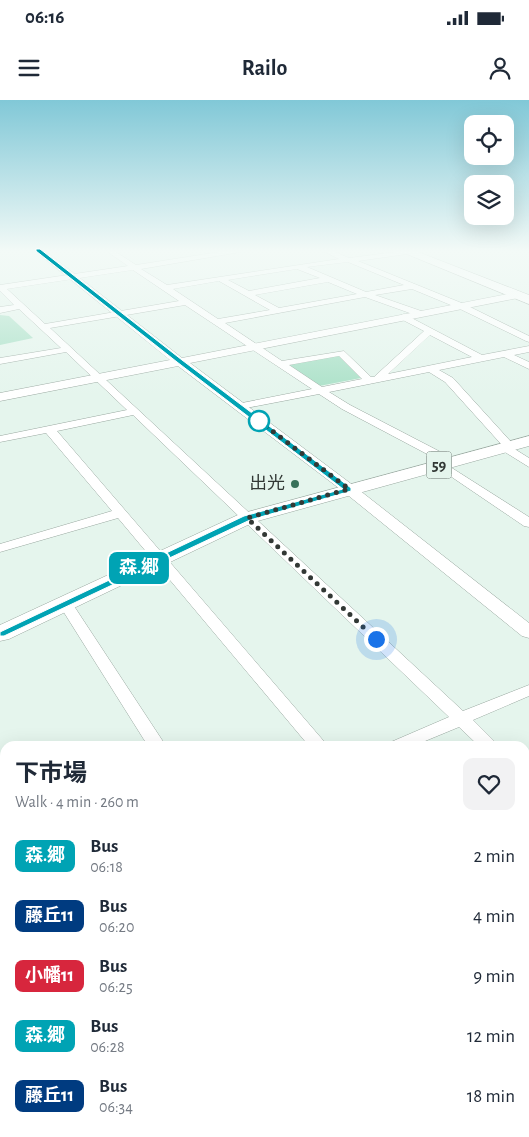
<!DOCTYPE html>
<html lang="en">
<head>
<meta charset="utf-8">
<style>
	body { margin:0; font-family:"Alegreya Sans","Noto Sans JP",sans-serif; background:#f2f2f3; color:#1f2937; height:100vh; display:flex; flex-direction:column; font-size:19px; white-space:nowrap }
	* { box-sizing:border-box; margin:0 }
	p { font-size:16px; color:#747a83 }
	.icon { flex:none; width:28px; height:28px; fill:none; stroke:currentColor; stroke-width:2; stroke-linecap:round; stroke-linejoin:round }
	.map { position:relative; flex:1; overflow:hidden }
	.side { position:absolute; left:0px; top:641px; width:530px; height:396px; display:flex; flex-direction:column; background:#fff; border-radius:15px 15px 0 0; box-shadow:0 5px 20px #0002 }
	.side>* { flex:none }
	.badge { padding:0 10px; border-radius:8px; font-size:18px; line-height:32px }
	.controls { position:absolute; left:464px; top:15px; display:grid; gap:10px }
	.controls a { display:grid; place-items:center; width:50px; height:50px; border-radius:10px; background:#fff; box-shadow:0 5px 20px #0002; font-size:25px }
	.you { position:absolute; width:25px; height:25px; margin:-12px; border:4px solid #fff; border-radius:50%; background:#1a73e8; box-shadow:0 0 0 8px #1a73e833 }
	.map>.badge { position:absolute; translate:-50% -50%; box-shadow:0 0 0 2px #fff }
	.round { display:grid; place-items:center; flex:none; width:52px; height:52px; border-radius:10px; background:#f2f2f3 }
	.overview { display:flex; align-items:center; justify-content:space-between; height:85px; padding:0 15px }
	h1 { font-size:24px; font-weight:700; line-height:38px }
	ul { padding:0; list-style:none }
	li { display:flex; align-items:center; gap:15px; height:60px; padding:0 15px }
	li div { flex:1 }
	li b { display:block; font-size:19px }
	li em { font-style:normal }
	li .badge { min-width:55px; font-weight:700; text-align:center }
	.status { display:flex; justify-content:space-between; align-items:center; height:35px; padding:0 25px; background:#fff; direction:ltr }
	.status svg { height:14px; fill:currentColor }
	header { display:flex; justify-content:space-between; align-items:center; height:65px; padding:0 15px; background:#fff; font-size:22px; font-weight:700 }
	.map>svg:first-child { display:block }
	.green { fill:#abe1c8 }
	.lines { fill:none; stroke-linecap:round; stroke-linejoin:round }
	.minor-casing { stroke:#99a8a0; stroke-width:1 }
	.tertiary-casing { stroke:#99a8a0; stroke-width:1 }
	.primary-casing { stroke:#99a8a0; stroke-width:1 }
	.minor { fill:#fff; fill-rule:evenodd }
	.tertiary { fill:#fff; fill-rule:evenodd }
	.primary { fill:#fff; fill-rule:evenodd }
	.line { fill:#00a3b4; stroke:#fff }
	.walk { stroke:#323835; stroke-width:5; stroke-dasharray:0 9 }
	.stop-dot { fill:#fff; stroke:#00a3b4; stroke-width:2.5 }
	.poi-dot { fill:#38715a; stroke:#e5f5ed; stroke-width:2 }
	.labels { text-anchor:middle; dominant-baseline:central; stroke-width:5; stroke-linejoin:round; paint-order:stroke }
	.shield { fill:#e5f5ed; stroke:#68716c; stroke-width:1 }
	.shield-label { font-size:16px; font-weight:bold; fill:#323835 }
	.poi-label { font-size:18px; fill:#323835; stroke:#e5f5ed; text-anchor:end }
</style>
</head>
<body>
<div class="status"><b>06:16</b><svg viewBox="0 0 49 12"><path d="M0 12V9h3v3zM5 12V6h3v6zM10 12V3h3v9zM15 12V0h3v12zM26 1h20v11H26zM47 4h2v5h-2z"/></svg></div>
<header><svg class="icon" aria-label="menu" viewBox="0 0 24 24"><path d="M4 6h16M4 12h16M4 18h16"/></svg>Railo<svg class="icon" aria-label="person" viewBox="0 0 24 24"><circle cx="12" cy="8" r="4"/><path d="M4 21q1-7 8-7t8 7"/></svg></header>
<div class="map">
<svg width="529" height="1037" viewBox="0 0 529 1037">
	<rect width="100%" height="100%" fill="#e5f5ed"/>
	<!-- green -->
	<g class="green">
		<path d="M0,215L9,216L33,238L0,245Z"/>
		<path d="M339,255L361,278L319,286L288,266L290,264Z"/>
		<path d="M525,845L529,850V1037H184L182,1033L525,1032Z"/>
	</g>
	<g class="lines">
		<defs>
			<g id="minor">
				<path d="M105,150H113L136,165L232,150H252L141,169L167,185L339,159L321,150H331L349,158L411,150H435L358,161L464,204L529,236V242L526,241L458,208L412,189L375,195L424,212V216H418L365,197L225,223L282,261L344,251L371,277H374L424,231L401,219V215L404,214L482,255L529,246V252L514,255L529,262V269L504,257L439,270L453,278L513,344V348L529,358V367L500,349L498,347L501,344L445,282L429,272L329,292L350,305L456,360L458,362L456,364L452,365L444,363L529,417V427L524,426L434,365L436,363H444L342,309L319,294L241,309L237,308L236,306L237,304L312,289L185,205L50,228L463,611L529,585V596L473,620L499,646H479L459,627L413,646H388L391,642L449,617L133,315L57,331L328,646H309L118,418L0,452V444L112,411L46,333L0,342V336L127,310L66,252L0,264V258L61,248L19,209L0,213V207L14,205L0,191V185L128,166ZM348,162L404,185L366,192L307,167ZM297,169L320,178L249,191L228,180ZM133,170L179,201L45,224L7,189ZM219,181L270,210L218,219L173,189ZM328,182L357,194L279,208L255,195ZM430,235L472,257L388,274ZM339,256L362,279L322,287L289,265Z"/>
				<path d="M65,499L70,500L72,503L166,646H148L58,503L60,500Z"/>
				<path d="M525,672L529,674V690L525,689Z"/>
				<path d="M0,759L5,761V782L0,781Z"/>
				<path d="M525,833L529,834V855L525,854Z"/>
				<path d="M0,835L5,836V861L0,859Z"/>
				<path d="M83,1032H109L111,1037H85Z"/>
				<path d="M134,1032H160L162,1037H136Z"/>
			</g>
			<path id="tertiary" d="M34,150H44L182,258L518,192L522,193L523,195L518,198L190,263L354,386L529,523V538L522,536L344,392L178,266L0,301V293L170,260Z"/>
			<g id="primary">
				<path d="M397,150H413L529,195V204Z"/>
				<path d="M529,336V346L254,422L9,539L0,541V525L240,414Z"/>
			</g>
		</defs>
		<!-- minor casing -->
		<use href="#minor" class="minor-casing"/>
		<!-- tertiary casing -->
		<use href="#tertiary" class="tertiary-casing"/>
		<!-- primary casing -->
		<use href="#primary" class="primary-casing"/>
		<!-- minor -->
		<use href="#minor" class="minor"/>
		<!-- tertiary -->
		<use href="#tertiary" class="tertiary"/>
		<!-- primary -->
		<use href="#primary" class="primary"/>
	</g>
	<!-- sky -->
	<linearGradient id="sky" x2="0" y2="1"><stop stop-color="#81c8d7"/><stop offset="0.51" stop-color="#f3faf7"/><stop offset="1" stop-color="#f3faf7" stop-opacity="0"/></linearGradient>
	<rect width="529" height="296" fill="url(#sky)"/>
	<!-- line -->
	<path class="line" d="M36,149H40L182,260L351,388V391L250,420L4,536H0V532L244,416L343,389L177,262L36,151Z"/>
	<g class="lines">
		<!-- walk -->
		<path class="walk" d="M259,321L349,389L247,418L376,539"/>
	</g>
	<!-- markers -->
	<circle class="stop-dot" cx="259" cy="321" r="10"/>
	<circle class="poi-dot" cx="295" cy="384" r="5"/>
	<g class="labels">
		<!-- shield labels -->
		<rect class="shield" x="426.5" y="351.5" width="25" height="27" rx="4"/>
		<g class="shield-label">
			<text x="439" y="365">59</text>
		</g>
		<!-- poi labels -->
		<g class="poi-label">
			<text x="285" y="384">出光</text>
		</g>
	</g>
</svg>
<div class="controls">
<a><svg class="icon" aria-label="locate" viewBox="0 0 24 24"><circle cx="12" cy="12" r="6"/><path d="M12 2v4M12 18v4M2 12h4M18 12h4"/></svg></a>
<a><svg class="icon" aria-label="layers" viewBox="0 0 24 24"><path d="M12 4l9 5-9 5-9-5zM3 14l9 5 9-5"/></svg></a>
</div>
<div class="you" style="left:376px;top:539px"></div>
<b class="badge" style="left:139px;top:468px;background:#00a3b4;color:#fff">森.郷</b>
<section class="side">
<div class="overview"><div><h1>下市場</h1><p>Walk · 4 min · 260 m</p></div><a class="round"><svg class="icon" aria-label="heart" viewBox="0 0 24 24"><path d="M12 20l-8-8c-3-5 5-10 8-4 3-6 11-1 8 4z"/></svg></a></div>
<ul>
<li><span class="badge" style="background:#00a3b4;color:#fff">森.郷</span><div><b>Bus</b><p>06:18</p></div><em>2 min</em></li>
<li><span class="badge" style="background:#003b80;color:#fff">藤丘11</span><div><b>Bus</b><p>06:20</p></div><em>4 min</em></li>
<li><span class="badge" style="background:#d7263d;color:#fff">小幡11</span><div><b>Bus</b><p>06:25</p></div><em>9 min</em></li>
<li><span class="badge" style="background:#00a3b4;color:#fff">森.郷</span><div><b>Bus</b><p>06:28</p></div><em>12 min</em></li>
<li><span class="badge" style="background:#003b80;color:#fff">藤丘11</span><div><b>Bus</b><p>06:34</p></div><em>18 min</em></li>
</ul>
</section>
</div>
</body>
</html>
